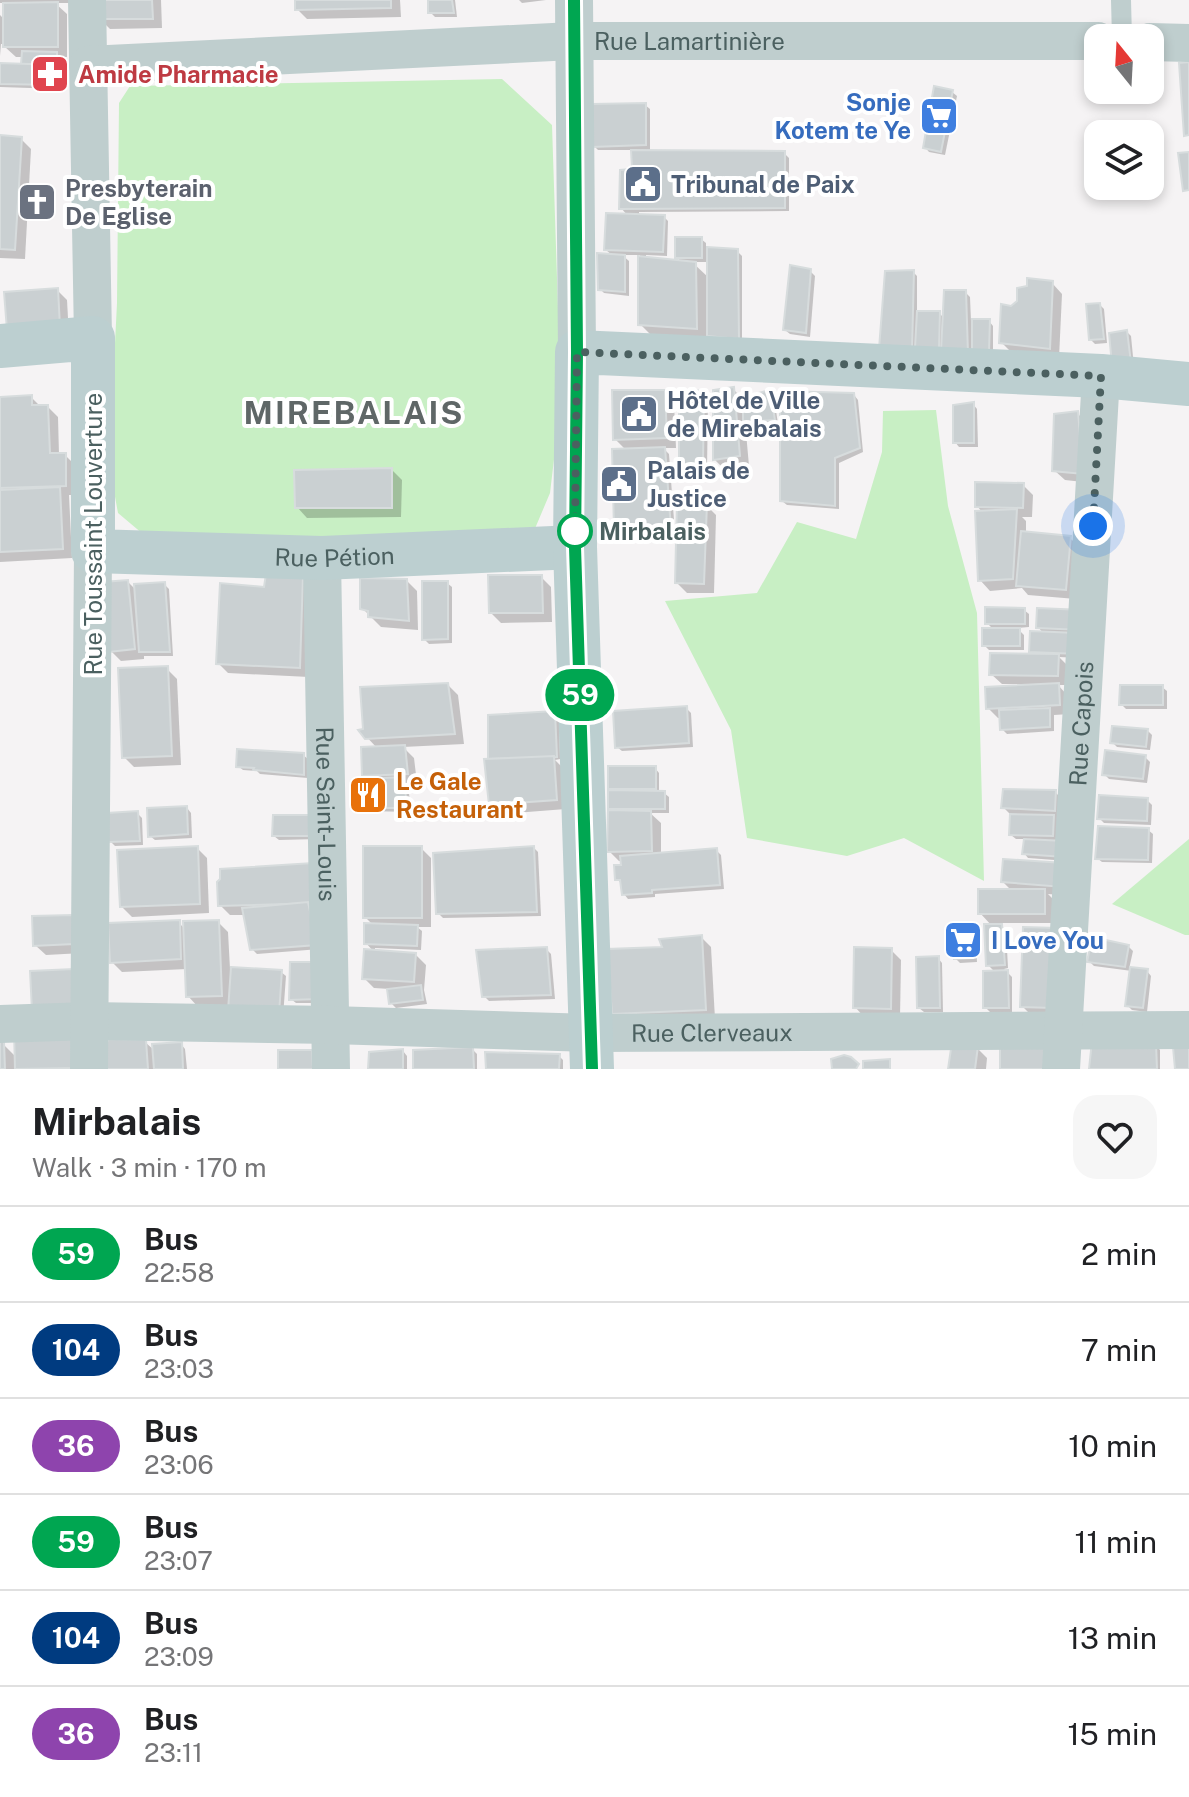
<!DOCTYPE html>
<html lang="en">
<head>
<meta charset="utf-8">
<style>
	body { margin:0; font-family:"Public Sans",sans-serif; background:#f6f6f6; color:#202124; height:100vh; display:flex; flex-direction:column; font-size:30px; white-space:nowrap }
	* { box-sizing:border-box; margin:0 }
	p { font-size:26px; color:#757577 }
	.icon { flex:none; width:44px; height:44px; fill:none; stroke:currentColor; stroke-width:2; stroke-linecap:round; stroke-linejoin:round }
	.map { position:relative; height:1069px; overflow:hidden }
	.panel { display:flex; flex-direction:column; background:#fff; flex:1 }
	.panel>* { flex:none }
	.badge { padding:0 16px; border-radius:26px; font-size:28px; line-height:52px }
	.needle { width:52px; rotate:342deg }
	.tools { position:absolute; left:1084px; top:24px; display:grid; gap:16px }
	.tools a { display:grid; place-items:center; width:80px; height:80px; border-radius:16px; background:#fff; box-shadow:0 4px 12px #0003; font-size:40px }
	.you { position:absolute; width:40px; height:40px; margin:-20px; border:6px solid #fff; border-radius:50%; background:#1a73e8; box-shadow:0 0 0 12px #1a73e833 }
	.map>.badge { position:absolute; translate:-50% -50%; box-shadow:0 0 0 4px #fff }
	.round { display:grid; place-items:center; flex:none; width:84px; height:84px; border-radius:24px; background:#f6f6f6 }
	.head { display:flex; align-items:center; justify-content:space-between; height:136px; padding:0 32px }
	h1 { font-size:38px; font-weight:700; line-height:60px }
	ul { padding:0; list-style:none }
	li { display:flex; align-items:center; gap:24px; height:96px; padding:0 32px; border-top:2px solid #e0e0e0 }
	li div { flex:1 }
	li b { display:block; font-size:30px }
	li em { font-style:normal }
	li .badge { min-width:88px; font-weight:700; text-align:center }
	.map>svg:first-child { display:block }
	.green { fill:#c8efc4 }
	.shadow { fill:#0003; fill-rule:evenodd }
	.building { fill:#cad0d2; stroke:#d7dcdd; stroke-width:2 }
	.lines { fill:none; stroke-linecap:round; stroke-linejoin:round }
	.service { stroke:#bfcece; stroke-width:20 }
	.minor { stroke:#bfcece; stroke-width:38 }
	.secondary { stroke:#bccfd0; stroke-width:44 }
	.line-casing { stroke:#fff; stroke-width:18 }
	.line { stroke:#00a651; stroke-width:12 }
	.walk { stroke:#4b6060; stroke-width:8; stroke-dasharray:0 14.4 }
	.stop-dot { fill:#fff; stroke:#00a651; stroke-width:4 }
	.labels { text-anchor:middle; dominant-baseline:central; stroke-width:8; stroke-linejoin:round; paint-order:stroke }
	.street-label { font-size:24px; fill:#4b6060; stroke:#fff }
	.health-label { font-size:24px; font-weight:bold; fill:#be3a42; stroke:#fff; text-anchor:start }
	.shop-label { font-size:24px; font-weight:bold; fill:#366cbe; stroke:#fff; text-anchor:end }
	.service-label { font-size:24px; font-weight:bold; fill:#4e5e75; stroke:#fff; text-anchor:start }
	.worship-label { font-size:24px; font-weight:bold; fill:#5b616d; stroke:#fff; text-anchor:start }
	.stop-label { font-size:24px; font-weight:bold; fill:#4b6060; stroke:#fff; text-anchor:start }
	.food-label { font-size:24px; font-weight:bold; fill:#c56008; stroke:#fff; text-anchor:start }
	.district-label { font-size:32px; font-weight:bold; letter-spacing:2px; fill:#5f6767; stroke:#fff }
</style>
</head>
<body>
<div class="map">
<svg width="1189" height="1069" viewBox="0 0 1189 1069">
	<rect width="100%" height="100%" fill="#f5f3f4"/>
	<!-- green -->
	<g class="green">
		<path d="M502,79L552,125L561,400L550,493L531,538L156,545L118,513L109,464L117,303L119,103L130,86Z"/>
		<path d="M936,410L948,506L977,613L984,881L904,838L847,856L747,838L731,730L665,601L757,593L797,522L856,539L882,452L883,411Z"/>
		<path d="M1189,839V935H1185L1112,904Z"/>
	</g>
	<!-- shadow -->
	<g class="shadow">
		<path d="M0,0H70V3H55L67,14V57H61L60,89L0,87V65L23,66V57H16L5,47V44H1L0,56V15L5,20V3H0Z"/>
		<path d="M99,0H161L162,28L110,29L100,19Z"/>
		<path d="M297,0H400L401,17L307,19L297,9Z"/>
		<path d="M430,0H455L457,17H435L430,12Z"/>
		<path d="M519,0H546L522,3Z"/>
		<path d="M952,92L957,96L945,155L929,152L925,147Z"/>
		<path d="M645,105L650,109V152L784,153L789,158V211L639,212V216L664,217L668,221L667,256L646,255V259L682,263L677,257L701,239L706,243V249L737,251L742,256V343L714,339L706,332V338L650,334L640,324V255H622L629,261V296L604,293L600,289L613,256L606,250L628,216L621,208L634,171L633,150H598L594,146ZM692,262H709V278Z"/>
		<path d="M0,137L21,139L31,149L25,259L0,258Z"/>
		<path d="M810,271L815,276L810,337L790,334L785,330Z"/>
		<path d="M913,272L917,276V313H939L945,319L965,292L970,297L971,321H989L993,326V355H979L971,348L972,358L885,353Z"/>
		<path d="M1052,283L1062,294L1059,358L1011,352L1001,342L1011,308Z"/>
		<path d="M57,290L67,300L69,336L19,339Z"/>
		<path d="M1100,305L1104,309L1107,343L1095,344L1091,340Z"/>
		<path d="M1127,332L1131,336L1134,367L1118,369Z"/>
		<path d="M733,389L743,399L769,393L774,397L778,424L750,426L745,421L749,466L725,470L715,460Z"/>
		<path d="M664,392L674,402L676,448H663L669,454L675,533H621L616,528L626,450L615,439Z"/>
		<path d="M703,392L708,397L707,471L685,476L681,472Z"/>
		<path d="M854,395L858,400L863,452L839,463V509L787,505L782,501Z"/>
		<path d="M31,397L41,407H48L58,417L59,455H65L75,465L76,495H69L72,558L0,562V399Z"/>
		<path d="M973,404L977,409L978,447H959L955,442Z"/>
		<path d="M1077,413L1087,423L1092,483L1065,480L1054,470Z"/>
		<path d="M392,470L402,480L401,517L307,518L297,507Z"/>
		<path d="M1023,485L1033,495L1032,517H1022L1026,521V534L1070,538L1080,548L1076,599L1028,595L1022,588L990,591L980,580L983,513L977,506Z"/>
		<path d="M706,505L716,515L714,593H687L677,583Z"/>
		<path d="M302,577L312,587L309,677L228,673L218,663L266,589Z"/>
		<path d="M541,577L551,587L552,622L501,623L491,613Z"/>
		<path d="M407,581L417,591L418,630L381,627L362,608Z"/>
		<path d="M128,582L136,590L164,584L169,589L173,656H144V659L121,661L111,651Z"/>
		<path d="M447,583L452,587V643L429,644L424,639Z"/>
		<path d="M1024,610L1029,614V627L1017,628L1024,635V650H989L984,645L994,630L987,623Z"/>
		<path d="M1083,612L1081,658L1059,657L1068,666V685H1058L1068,696L1070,714L1054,715V731L1007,734L1002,729V718H998L988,708L1020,688V684H1002L991,674L1035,655L1031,652L1044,634L1038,627Z"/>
		<path d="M167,669L177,679L181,765L134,767L124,757Z"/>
		<path d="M448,685L458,695L464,744L403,747L414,758L417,783L408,784L411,812L367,811L363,807L370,781L364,775L378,749L361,731Z"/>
		<path d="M1162,687L1167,691V709H1126L1121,704Z"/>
		<path d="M686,708L691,713L693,747L622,751L617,747Z"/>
		<path d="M554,713L559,718L560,759L555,760L563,768L566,809L501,814L491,804Z"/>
		<path d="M1147,730L1152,735L1150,750L1117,747L1112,742Z"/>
		<path d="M303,755L308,759V778L260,774L257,771L243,770L238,766Z"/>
		<path d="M1145,757L1150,762L1147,783L1109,779L1105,775Z"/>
		<path d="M610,768H655L659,773V793H664L669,797V813H650L661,823V854L716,850L721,855L724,889L655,894V897L628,899L624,894L622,884L617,879L623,866V861H619L609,851L615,813L610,808Z"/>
		<path d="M1055,792L1071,808L1068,861L1028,858L1024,853L1027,839H1016L1011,835L1012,816L1003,807Z"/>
		<path d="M1147,800L1152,805L1151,825L1104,823L1099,818Z"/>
		<path d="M187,808L191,813L192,838L155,840L150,836Z"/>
		<path d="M137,813L142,818L143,845L115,846L110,841Z"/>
		<path d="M275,817L319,839L279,840L274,836Z"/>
		<path d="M1148,830L1153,834L1152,863L1102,862L1097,858Z"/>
		<path d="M197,848L207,858L209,913L132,917L122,907Z"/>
		<path d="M421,848L431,858V927H417L422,931L421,950L375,948V952L416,955L426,965L424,990L427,1004L396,1008L391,1003L390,989L374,988L364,978L374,952L366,943L373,925L365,917Z"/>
		<path d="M534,848L538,852L541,916L443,918L438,913Z"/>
		<path d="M1004,861L1072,896L1048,894L1055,901V923H999L1006,930L1008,968L1004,969L1012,977V1012H990L985,1007L995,972L988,965L992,926L980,913L1012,891L1003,882Z"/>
		<path d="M312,865L320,949L257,954L252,949L246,915H230L220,905Z"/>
		<path d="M72,917L83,953L46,955L35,945Z"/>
		<path d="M218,922L228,932L230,969L281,972L286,976L283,1017L198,1007L188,996L187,969L122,972L112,962L179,923L185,929Z"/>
		<path d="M970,925L975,930L977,962L960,963L956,959Z"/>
		<path d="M1025,929L1063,1017L1032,1016L1022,1006Z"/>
		<path d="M701,937L711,947L715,1019L624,1023L614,1013Z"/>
		<path d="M1128,946L1133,951L1129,969L1147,971L1151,976L1147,1012L1132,1010L1127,1005L1132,971L1094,966L1089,961Z"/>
		<path d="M546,949L551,954L555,999L489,1001L484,996Z"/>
		<path d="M891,950L901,960L900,1018H865L855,1007Z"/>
		<path d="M938,958L942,963L943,1012H924L919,1008Z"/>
		<path d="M292,964L324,1003H296L291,999Z"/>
		<path d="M145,1042L155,1051L181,1044L185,1049L187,1069H102Z"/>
		<path d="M0,1044H3L17,1058L91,1069H16L14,1066V1069H0Z"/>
		<path d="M1155,1045L1160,1050V1069H1091Z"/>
		<path d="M977,1048L987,1058L986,1069H950Z"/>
		<path d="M472,1049L477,1054V1069H415Z"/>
		<path d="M403,1051L407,1056V1069H370Z"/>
		<path d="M559,1056L563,1060V1069H488Z"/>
	</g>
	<!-- building -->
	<g class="building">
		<path d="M97,0H152L153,19H98Z"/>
		<path d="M295,0H391V8L295,10Z"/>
		<path d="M428,0H452L454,13H428Z"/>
		<path d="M58,2V47H3V3Z"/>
		<path d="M22,51L57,52V64H21Z"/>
		<path d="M1189,62V135L1184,136L1179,63Z"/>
		<path d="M0,63L57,65L56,85L0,84Z"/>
		<path d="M934,86L953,90L941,152L923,148Z"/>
		<path d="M646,103V145L592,147V104Z"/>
		<path d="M0,135L22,137L15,250L0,249Z"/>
		<path d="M631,150L785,151V208L619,209L620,170L632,169Z"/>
		<path d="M1189,152V190L1183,191L1178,153Z"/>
		<path d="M606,213L665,215L663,252L604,250Z"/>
		<rect x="675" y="237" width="27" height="21"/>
		<path d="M707,247L738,249L739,339L707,336Z"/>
		<path d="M597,253L625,255V292L598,290Z"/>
		<path d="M638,256L696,262L697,329L638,325Z"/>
		<path d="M790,265L811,269L806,333L783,330Z"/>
		<path d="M914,270L912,351L879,349L885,271Z"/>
		<path d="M1027,278L1053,281L1050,349L999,343L1001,304L1011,306L1017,301V288L1027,286Z"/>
		<path d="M58,288L60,327L7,330L4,292Z"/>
		<path d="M944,290H966L968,354L941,351Z"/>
		<path d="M1100,303L1104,339L1089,340L1086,304Z"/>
		<path d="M917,311H940L939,349L915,347Z"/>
		<path d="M972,319H990L989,352H972Z"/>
		<path d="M1127,330L1131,363L1112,365L1109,333Z"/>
		<path d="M734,387L740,456L713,460V390Z"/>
		<path d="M612,390H665L667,438L613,440Z"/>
		<path d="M704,390L703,466L679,473V392Z"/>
		<path d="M770,390L775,420L743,422V397Z"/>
		<path d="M780,391L854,393L860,448L835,458V506L780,501Z"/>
		<path d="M32,395V405H48L50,453H66V486L0,488V397Z"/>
		<path d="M974,402V443H953V405Z"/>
		<path d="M1078,411L1083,474L1052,471L1054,414Z"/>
		<path d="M665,447L671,529H614L612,449Z"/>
		<path d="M392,468V508H295L294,470Z"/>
		<path d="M975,482L1024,483L1023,508L975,507Z"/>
		<path d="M60,487L63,549L0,552V490Z"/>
		<path d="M677,502L707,503L704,584L675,583Z"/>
		<path d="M1017,509L1013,579L978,581L975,511Z"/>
		<path d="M1021,531L1071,536L1066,590L1016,586Z"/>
		<path d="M266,574L303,575L300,668L216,664L220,583L264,587Z"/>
		<path d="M488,575H542L543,613H489Z"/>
		<path d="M360,578L407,579L409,621L368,617V611L360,609Z"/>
		<path d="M128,580L135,649L109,652L103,582Z"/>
		<path d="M422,581H448V639L422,640Z"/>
		<path d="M165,582L170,652H139L134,584Z"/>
		<path d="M985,607L1025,608V624H985Z"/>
		<path d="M1037,608L1083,610L1082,630L1036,628Z"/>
		<rect x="982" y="628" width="38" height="18"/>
		<path d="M1030,631L1078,633V654L1029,652Z"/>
		<path d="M990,653L1059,654L1058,676L989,675Z"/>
		<path d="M168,666L172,756L122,758L118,668Z"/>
		<path d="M448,683L455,734L365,739L358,730L363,729L360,687Z"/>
		<path d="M1059,683L1060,705L986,709L985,687Z"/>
		<path d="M1120,685H1163V705H1119Z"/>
		<path d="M687,706L689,743L615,748L613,711Z"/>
		<path d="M1050,708V727L1000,730L999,710Z"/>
		<path d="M555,711L557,757L488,759V715Z"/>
		<path d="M1112,726L1148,729L1146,747L1110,743Z"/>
		<path d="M405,745L408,774L362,776L361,747Z"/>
		<path d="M237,749L304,753V775L253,770L254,768L236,767Z"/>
		<path d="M1105,750L1146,755L1143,779L1102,775Z"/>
		<path d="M554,756L557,800L489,805L484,759Z"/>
		<rect x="608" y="766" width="48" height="23"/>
		<path d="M404,777L407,808H361L362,779Z"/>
		<path d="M1003,789L1056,790L1055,811L1001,808Z"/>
		<path d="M608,790L665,791V809H608Z"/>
		<path d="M1099,795L1148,798L1147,821L1097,819Z"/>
		<path d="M187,806L188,834L148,837L147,808Z"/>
		<path d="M608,810L651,811L652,851L607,852Z"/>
		<path d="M138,811L140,841L108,842L107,813Z"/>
		<path d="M1010,814L1054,815L1053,836L1009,835Z"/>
		<path d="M273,815H314L315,836H272Z"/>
		<path d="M1098,826L1149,828L1148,860L1095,859Z"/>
		<path d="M1024,839L1065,841L1064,857L1022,854Z"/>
		<path d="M198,846L200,904L120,907L117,850Z"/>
		<rect x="363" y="846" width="59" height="72"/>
		<path d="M534,846L537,912L436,914L433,853Z"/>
		<path d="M717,848L720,885L652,890V893L622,895L620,880H615L614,865H621L620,856Z"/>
		<path d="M1003,859L1064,863L1063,887L1001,882Z"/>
		<path d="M313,863L321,903L218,906L217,882L220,879V869Z"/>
		<rect x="978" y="889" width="67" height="25"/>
		<path d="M308,902L317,945L250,950L242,908Z"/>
		<path d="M73,915L74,944L33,946L32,916Z"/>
		<path d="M180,920L181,959L110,963L108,923Z"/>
		<path d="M219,920L222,996L186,997L183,921Z"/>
		<path d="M364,923L418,925L417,946L364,944Z"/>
		<path d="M971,923L973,958L954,959L952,925Z"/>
		<path d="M984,924H1002L1005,965L986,966Z"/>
		<path d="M1023,927L1057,928L1053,1008L1020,1007Z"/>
		<path d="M702,935L706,1010L612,1014L607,949L662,947L659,939Z"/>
		<path d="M1092,937L1129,945L1125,967L1087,962Z"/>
		<path d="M547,947L551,995L482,997L476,950Z"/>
		<path d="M854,947L892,948L891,1009L853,1008Z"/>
		<path d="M364,949L416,953L414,982L362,979Z"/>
		<path d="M939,956L940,1008H917L916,957Z"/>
		<path d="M290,962H319L320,999L289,1000Z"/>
		<path d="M231,967L282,970L279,1014L228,1011Z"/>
		<path d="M1130,967L1148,969L1143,1008L1125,1006Z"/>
		<path d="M74,969L76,1009L32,1011L30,971Z"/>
		<path d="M1008,970L1009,1008H983V971Z"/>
		<path d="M421,985L423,1000L389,1004L387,989Z"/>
		<path d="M81,1027L82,1068L15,1069L14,1030Z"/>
		<path d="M1189,1035V1069H1175L1172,1036Z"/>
		<path d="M108,1039L146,1040L148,1069H100Z"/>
		<path d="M1050,1039L1047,1069H1000V1044Z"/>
		<path d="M1092,1041L1156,1043L1157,1069H1089Z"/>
		<path d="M0,1042H4L5,1069H0Z"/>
		<path d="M182,1042L183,1069H154L152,1044Z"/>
		<path d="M952,1042L978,1046L975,1069H948Z"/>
		<path d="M473,1047L474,1069H413V1050Z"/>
		<path d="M403,1049V1069H368L369,1052Z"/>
		<path d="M278,1050H312L313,1069H278Z"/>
		<path d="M485,1052L560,1054L559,1069H486Z"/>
		<path d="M844,1055L851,1057L859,1064L856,1069H832L831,1059Z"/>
		<path d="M890,1059V1069H863V1061Z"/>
	</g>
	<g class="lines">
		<!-- service -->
		<path class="service" d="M1121,0L1122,38"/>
		<!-- minor -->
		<g class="minor">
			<path d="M87,0L93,338"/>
			<path d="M574,0L577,352"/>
			<path d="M1150,42L1189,43"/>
			<path id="s1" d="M88,65L573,41H1098"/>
			<path id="s2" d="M322,558L331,1069"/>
			<path id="s3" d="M0,1024L89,1021L331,1025L592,1033L1189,1030"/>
			<path d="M89,1069L93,551"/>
			<path id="s4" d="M1061,1069L1101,376"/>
		</g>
		<!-- secondary -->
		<g class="secondary">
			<path id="s5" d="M0,346L93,338V551L322,558L575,547"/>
			<path d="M592,1069L575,547L577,352L1101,376L1189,384"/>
		</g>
	</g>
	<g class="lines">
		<defs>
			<path id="line" d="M574,0L577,352L575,547L592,1069"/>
		</defs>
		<!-- line casing -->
		<use href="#line" class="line-casing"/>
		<!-- line -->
		<use href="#line" class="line"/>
		<!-- walk -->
		<path class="walk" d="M575,531L577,352L1101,376L1093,526"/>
	</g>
	<!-- icons -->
	<defs>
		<symbol id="pharmacy-square" viewBox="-11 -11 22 22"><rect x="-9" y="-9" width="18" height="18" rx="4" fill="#e0444e" stroke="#fff"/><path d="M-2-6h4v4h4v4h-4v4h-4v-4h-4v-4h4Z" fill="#fff"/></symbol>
		<symbol id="supermarket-square" viewBox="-11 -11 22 22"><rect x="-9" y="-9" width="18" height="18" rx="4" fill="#3f7fe0" stroke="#fff"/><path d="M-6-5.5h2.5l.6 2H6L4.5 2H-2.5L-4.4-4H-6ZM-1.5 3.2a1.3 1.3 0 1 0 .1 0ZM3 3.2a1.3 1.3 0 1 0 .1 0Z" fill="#fff"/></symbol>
		<symbol id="civic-square" viewBox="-11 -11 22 22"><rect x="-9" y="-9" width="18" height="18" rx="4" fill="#5c6f8a" stroke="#fff"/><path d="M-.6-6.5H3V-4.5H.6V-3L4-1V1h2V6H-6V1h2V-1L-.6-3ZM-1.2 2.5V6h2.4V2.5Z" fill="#fff"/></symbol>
		<symbol id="church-square" viewBox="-11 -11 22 22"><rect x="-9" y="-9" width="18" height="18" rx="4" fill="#6b7280" stroke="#fff"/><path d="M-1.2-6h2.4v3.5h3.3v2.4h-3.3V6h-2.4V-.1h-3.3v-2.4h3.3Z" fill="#fff"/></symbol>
		<symbol id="restaurant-square" viewBox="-11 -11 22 22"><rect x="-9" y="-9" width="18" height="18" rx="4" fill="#e8710a" stroke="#fff"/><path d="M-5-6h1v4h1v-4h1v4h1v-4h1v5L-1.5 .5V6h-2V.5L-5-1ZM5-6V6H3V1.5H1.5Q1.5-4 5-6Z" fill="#fff"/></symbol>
	</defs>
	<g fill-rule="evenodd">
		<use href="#pharmacy-square" x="28" y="52" width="44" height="44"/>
		<use href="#supermarket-square" x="917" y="94" width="44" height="44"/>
		<use href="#civic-square" x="621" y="162" width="44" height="44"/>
		<use href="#church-square" x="15" y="180" width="44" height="44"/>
		<use href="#civic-square" x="617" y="392" width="44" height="44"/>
		<use href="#civic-square" x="597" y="462" width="44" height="44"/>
		<use href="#restaurant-square" x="346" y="773" width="44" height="44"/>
		<use href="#supermarket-square" x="941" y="918" width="44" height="44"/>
	</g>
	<!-- markers -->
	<circle class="stop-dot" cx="575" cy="531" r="16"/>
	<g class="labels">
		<!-- street labels -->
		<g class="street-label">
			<text stroke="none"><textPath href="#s1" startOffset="602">Rue Lamartinière</textPath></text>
			<text transform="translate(93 534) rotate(-90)">Rue Toussaint Louverture</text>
			<text stroke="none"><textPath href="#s5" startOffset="548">Rue Pétion</textPath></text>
			<text stroke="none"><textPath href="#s4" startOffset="346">Rue Capois</textPath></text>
			<text stroke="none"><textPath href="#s2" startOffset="256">Rue Saint-Louis</textPath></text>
			<text stroke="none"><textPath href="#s3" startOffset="712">Rue Clerveaux</textPath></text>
		</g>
		<!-- health labels -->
		<g class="health-label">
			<text x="78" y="74">Amide Pharmacie</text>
		</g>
		<!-- shop labels -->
		<g class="shop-label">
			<text x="911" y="102">Sonje<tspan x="911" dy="28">Kotem te Ye</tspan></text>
			<text x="991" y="940" text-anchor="start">I Love You</text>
		</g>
		<!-- service labels -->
		<g class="service-label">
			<text x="671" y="184">Tribunal de Paix</text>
			<text x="667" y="400">Hôtel de Ville<tspan x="667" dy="28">de Mirebalais</tspan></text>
			<text x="647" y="470">Palais de<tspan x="647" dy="28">Justice</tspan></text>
		</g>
		<!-- worship labels -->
		<g class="worship-label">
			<text x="65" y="188">Presbyterain<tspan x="65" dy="28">De Eglise</tspan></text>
		</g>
		<!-- stop labels -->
		<g class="stop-label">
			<text x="599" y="531">Mirbalais</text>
		</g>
		<!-- food labels -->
		<g class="food-label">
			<text x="396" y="781">Le Gale<tspan x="396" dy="28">Restaurant</tspan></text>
		</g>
		<!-- district labels -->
		<g class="district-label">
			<text x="354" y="412">MIREBALAIS</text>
		</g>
	</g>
</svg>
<div class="tools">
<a><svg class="needle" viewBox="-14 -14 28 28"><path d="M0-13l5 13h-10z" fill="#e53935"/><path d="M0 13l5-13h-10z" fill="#757577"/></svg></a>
<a><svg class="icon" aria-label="layers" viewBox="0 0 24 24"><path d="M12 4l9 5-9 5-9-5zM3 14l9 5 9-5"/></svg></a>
</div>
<div class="you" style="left:1093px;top:526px"></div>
<b class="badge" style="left:580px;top:695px;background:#00a651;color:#fff">59</b>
</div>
<section class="panel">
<div class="head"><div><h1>Mirbalais</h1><p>Walk · 3 min · 170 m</p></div><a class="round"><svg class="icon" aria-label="heart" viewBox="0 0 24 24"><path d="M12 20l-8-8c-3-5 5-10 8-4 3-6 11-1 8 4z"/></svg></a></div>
<ul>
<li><span class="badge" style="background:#00a651;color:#fff">59</span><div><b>Bus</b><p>22:58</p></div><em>2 min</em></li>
<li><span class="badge" style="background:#003b80;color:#fff">104</span><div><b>Bus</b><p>23:03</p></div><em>7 min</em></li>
<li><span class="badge" style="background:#8e44ad;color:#fff">36</span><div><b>Bus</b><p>23:06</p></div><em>10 min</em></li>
<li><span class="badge" style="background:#00a651;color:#fff">59</span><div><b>Bus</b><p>23:07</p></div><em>11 min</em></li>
<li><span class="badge" style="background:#003b80;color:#fff">104</span><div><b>Bus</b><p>23:09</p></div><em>13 min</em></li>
<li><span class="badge" style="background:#8e44ad;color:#fff">36</span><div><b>Bus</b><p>23:11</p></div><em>15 min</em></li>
</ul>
</section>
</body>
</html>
